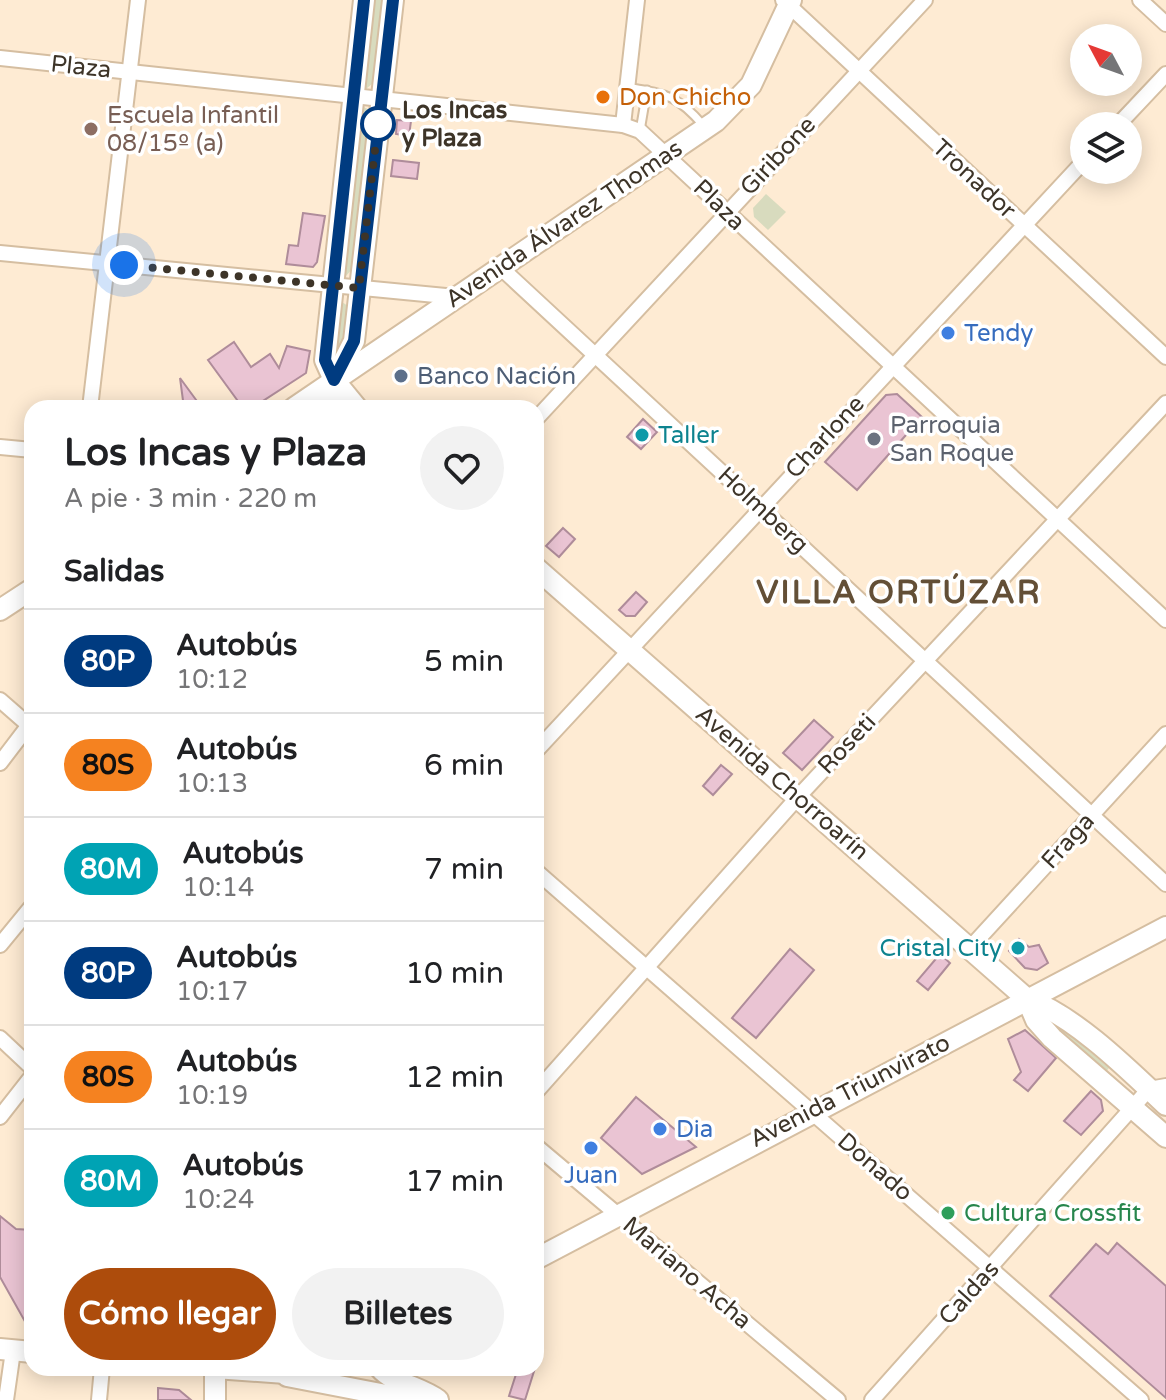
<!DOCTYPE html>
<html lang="es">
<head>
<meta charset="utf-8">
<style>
	body { margin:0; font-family:"Varela Round",sans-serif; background:#f2f2f2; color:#202124; height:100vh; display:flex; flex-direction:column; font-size:30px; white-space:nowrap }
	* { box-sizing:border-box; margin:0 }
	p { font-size:26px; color:#757577 }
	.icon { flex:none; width:44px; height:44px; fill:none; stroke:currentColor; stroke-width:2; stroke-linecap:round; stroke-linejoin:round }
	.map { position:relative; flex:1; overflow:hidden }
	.side { position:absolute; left:24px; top:400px; width:520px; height:976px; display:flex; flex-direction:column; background:#fff; border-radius:24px; box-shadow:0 4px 20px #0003 }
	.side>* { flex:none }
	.badge { padding:0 16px; border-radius:26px; font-size:28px; line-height:52px }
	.needle { width:52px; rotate:311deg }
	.fabs { position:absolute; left:1070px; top:24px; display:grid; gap:16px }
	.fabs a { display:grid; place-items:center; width:72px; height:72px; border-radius:50%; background:#fff; box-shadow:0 4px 20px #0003; font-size:40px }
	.you { position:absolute; width:40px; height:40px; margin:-20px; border:6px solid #fff; border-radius:50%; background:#1a73e8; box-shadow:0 0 0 12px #1a73e833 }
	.map>.badge { position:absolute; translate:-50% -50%; box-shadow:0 0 0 4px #fff }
	h2 { padding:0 40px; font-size:30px; line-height:72px }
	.round { display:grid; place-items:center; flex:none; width:84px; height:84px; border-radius:42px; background:#f2f2f2 }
	.overview { display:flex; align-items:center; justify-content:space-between; height:136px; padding:0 40px }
	h1 { font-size:38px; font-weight:700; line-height:60px }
	.button { display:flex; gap:16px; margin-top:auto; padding:16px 40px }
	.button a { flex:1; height:92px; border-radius:48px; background:#ad4c0c; color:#fff; font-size:32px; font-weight:700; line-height:92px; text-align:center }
	.button a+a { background:#f2f2f2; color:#202124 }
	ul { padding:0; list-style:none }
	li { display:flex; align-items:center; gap:24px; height:104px; padding:0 40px; border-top:2px solid #e0e0e0 }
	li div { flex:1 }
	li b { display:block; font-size:30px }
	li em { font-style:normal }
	li .badge { min-width:88px; font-weight:700; text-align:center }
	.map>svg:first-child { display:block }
	.green { fill:#d8dbbe }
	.building { fill:#eac4d3; stroke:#af8c9a; stroke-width:2 }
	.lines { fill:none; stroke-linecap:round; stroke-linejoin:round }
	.lane-casing { stroke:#d5bea1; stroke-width:11 }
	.street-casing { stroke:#d5bea1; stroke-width:18 }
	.secondary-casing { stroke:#d5bea1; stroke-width:24 }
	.lane { stroke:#fff; stroke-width:7 }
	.street { stroke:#fff; stroke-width:14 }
	.secondary { stroke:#fff; stroke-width:20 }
	.line-casing { stroke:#fff; stroke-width:18 }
	.line { stroke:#003b80; stroke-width:12 }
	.walk { stroke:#3d3428; stroke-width:8; stroke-dasharray:0 14.4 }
	.food-dot { fill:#e8710a; stroke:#fff; stroke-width:3 }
	.stop-dot { fill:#fff; stroke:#003b80; stroke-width:4 }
	.education-dot { fill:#8d6e63; stroke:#fff; stroke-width:3 }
	.shop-dot { fill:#3f7fe0; stroke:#fff; stroke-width:3 }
	.service-dot { fill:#5c6f8a; stroke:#fff; stroke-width:3 }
	.culture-dot { fill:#0f9aa8; stroke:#fff; stroke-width:3 }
	.worship-dot { fill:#6b7280; stroke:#fff; stroke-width:3 }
	.leisure-dot { fill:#2e9e5b; stroke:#fff; stroke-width:3 }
	.labels { text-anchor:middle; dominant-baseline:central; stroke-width:7; stroke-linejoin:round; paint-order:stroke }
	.street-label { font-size:24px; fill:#3d3428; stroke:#fff }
	.food-label { font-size:24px; fill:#c56008; stroke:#fff; text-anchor:start }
	.stop-label { font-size:24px; font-weight:bold; fill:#3d3428; stroke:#fff; text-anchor:start }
	.education-label { font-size:24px; fill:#785e54; stroke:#fff; text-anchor:start }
	.shop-label { font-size:24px; fill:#366cbe; stroke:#fff; text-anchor:start }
	.service-label { font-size:24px; fill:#4e5e75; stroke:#fff; text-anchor:start }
	.worship-label { font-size:24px; fill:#5b616d; stroke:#fff; text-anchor:start }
	.culture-label { font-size:24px; fill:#0d838f; stroke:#fff; text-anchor:start }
	.leisure-label { font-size:24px; fill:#27864d; stroke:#fff; text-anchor:start }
	.district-label { font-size:32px; font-weight:bold; letter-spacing:2px; fill:#634f36; stroke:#fff }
</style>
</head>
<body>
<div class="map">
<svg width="1166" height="1400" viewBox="0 0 1166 1400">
	<rect width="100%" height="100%" fill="#feebd3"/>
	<!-- green -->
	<g class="green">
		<path d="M372,0H385L373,83L366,89L363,87Z"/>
		<path d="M362,106L371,111L354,267L345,277L342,275Z"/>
		<path d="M766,194L786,212L768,230L754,217L753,208Z"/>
		<path d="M342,302L348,306L344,351L332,355L339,303Z"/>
		<path d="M1061,1027L1109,1068L1103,1075L1055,1033Z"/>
	</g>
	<!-- building -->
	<g class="building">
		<path d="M397,120L411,121L409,136L396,134Z"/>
		<path d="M393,160L419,163L417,179L391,176Z"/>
		<path d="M303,213L325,216L317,262L313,267L286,264L289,245L298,246Z"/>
		<path d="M234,342L251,367L270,354L279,368L287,346L310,351L306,373L252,408H243L208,360Z"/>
		<path d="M180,378L202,408H184Z"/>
		<path d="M897,394L922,417L857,490L825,462L886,395Z"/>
		<path d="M643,419L657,432L641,449L627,437Z"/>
		<path d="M563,528L575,539L559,557L546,546Z"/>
		<path d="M636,592L647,602L635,616H626L619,610Z"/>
		<path d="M814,720L833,737L802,770L783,753Z"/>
		<path d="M721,765L732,774L713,795L703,786Z"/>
		<path d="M1019,939L1029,947L1039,945L1048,963L1037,970L1025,968L1009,951Z"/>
		<path d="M790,949L814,970L756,1038L732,1018Z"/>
		<path d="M940,954L950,963L928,990L917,981Z"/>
		<path d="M1025,1030L1056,1058L1028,1091L1014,1080L1021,1072L1008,1039Z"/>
		<path d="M1091,1091L1101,1100L1103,1111L1081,1135L1064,1121Z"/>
		<path d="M636,1097L696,1147L642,1174L601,1138Z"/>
		<path d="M0,1216L16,1229L32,1230V1334L0,1277Z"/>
		<path d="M1117,1243L1166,1286V1398L1050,1296L1096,1244L1108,1254Z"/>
		<path d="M518,1368H535L525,1400L509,1396Z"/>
		<path d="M158,1388L179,1390L191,1400H158Z"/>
	</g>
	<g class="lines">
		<defs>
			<g id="lane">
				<path d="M627,87C666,94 677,95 703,125"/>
				<path d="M640,131L647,90"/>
			</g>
			<g id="street">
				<path d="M783,0L1166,357"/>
				<path d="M1140,0L1166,24"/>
				<path d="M0,58L623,125L640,131L1166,620"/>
				<path d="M623,125L637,0"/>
				<path d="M1117,126L1166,74"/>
				<path d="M0,253L456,297"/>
				<path d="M500,267L1166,884"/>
				<path d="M90,408L138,0"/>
				<path d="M536,419L925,0"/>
				<path d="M0,447L32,450"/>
				<path d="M0,700L32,728"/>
				<path d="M536,751L1084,161"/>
				<path d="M0,763L29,725"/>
				<path d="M536,871L1141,1400"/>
				<path d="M0,945L32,906"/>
				<path d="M970,948L1166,734"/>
				<path d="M0,1038L32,1068"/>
				<path d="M536,1092L798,797L1166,403"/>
				<path d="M0,1117L32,1076"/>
				<path d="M536,1146L838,1400"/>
				<path d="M6,1400L13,1351"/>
				<path d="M99,1400L102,1368"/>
				<path d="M872,1400L1149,1089L1166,1086"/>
			</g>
			<g id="secondary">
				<path d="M294,408L716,121L751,85L791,0"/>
				<path d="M331,408L334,380L354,341L393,0"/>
				<path d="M357,408L334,380L325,360L364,0"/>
				<path d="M536,568L1027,999C1075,1016 1129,1070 1166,1105"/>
				<path d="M0,610L32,589"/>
				<path d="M1027,999L1036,1020L1052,1038L1166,1137"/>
				<path d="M536,1259L1166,927"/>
				<path d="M0,1349L32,1352"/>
				<path d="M215,1368L299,1374"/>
				<path d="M380,1368C394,1384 421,1387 438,1400"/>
				<path d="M287,1376L412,1400"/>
				<path d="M215,1400V1368"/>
			</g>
		</defs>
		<!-- lane casing -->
		<use href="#lane" class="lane-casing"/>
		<!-- street casing -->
		<use href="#street" class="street-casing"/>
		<!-- secondary casing -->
		<use href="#secondary" class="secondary-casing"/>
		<!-- lane -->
		<use href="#lane" class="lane"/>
		<!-- street -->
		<use href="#street" class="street"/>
		<!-- secondary -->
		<use href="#secondary" class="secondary"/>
	</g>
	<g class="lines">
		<defs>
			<path id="line" d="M364,0L325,360L334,380L354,341L393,0"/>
		</defs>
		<!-- line casing -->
		<use href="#line" class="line-casing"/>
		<!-- line -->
		<use href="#line" class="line"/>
		<!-- walk -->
		<path class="walk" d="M124,265L359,288L378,124"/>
	</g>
	<!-- markers -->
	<circle class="food-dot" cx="603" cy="97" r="8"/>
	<circle class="stop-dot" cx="378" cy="124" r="16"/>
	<circle class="education-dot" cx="91" cy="129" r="8"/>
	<g class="shop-dot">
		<circle cx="948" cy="333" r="8"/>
		<circle cx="660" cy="1129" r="8"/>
		<circle cx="591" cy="1148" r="8"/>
	</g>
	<circle class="service-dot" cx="401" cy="376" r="8"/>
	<g class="culture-dot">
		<circle cx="642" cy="435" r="8"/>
		<circle cx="1018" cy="948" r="8"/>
	</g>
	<circle class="worship-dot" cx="874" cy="439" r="8"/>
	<circle class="leisure-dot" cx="948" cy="1213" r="8"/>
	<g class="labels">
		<!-- street labels -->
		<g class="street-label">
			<text transform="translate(81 67) rotate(6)">Plaza</text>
			<text transform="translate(778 156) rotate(-47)">Giribone</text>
			<text transform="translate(974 179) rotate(43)">Tronador</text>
			<text transform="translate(719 205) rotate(44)">Plaza</text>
			<text transform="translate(564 224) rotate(-34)">Avenida Álvarez Thomas</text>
			<text transform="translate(825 437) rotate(-47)">Charlone</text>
			<text transform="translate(763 510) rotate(43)">Holmberg</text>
			<text transform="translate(847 744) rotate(-47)">Roseti</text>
			<text transform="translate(782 783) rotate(41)">Avenida Chorroarín</text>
			<text transform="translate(1068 841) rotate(-48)">Fraga</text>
			<text transform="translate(850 1091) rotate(-27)">Avenida Triunvirato</text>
			<text transform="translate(875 1167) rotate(41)">Donado</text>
			<text transform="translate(687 1273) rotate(40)">Mariano Acha</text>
			<text transform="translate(969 1293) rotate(-48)">Caldas</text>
		</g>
		<!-- food labels -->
		<g class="food-label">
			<text x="619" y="97">Don Chicho</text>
		</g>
		<!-- stop labels -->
		<g class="stop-label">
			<text x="402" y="110">Los Incas<tspan x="402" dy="28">y Plaza</tspan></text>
		</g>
		<!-- education labels -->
		<g class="education-label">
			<text x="107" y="115">Escuela Infantil<tspan x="107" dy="28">08/15º (a)</tspan></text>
		</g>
		<!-- shop labels -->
		<g class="shop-label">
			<text x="964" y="333">Tendy</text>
			<text x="676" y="1129">Dia</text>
			<text x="591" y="1175" text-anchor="middle">Juan</text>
		</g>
		<!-- service labels -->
		<g class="service-label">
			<text x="417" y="376">Banco Nación</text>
		</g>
		<!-- worship labels -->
		<g class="worship-label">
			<text x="890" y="425">Parroquia<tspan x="890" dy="28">San Roque</tspan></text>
		</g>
		<!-- culture labels -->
		<g class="culture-label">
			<text x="658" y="435">Taller</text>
			<text x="1002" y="948" text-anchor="end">Cristal City</text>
		</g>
		<!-- leisure labels -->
		<g class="leisure-label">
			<text x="964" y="1213">Cultura Crossfit</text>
		</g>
		<!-- district labels -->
		<g class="district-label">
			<text x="899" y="593">VILLA ORTÚZAR</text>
		</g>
	</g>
</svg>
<div class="fabs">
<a><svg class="needle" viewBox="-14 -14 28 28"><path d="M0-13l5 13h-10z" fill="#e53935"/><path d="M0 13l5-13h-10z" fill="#757577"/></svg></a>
<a><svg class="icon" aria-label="layers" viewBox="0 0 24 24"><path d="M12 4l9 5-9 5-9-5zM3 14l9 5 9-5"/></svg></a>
</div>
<div class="you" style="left:124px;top:265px"></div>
<section class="side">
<div class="overview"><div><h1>Los Incas y Plaza</h1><p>A pie · 3 min · 220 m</p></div><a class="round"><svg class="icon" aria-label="heart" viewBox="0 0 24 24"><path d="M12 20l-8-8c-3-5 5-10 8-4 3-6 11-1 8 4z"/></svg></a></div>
<h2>Salidas</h2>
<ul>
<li><span class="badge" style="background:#003b80;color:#fff">80P</span><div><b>Autobús</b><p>10:12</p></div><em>5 min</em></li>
<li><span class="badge" style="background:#f58220;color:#111">80S</span><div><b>Autobús</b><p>10:13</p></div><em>6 min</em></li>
<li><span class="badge" style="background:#00a3b4;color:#fff">80M</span><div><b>Autobús</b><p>10:14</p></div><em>7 min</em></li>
<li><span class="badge" style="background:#003b80;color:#fff">80P</span><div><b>Autobús</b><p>10:17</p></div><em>10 min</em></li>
<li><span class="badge" style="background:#f58220;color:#111">80S</span><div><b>Autobús</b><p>10:19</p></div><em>12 min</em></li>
<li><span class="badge" style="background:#00a3b4;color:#fff">80M</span><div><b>Autobús</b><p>10:24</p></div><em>17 min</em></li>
</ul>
<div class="button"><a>Cómo llegar</a><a>Billetes</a></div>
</section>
</div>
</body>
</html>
